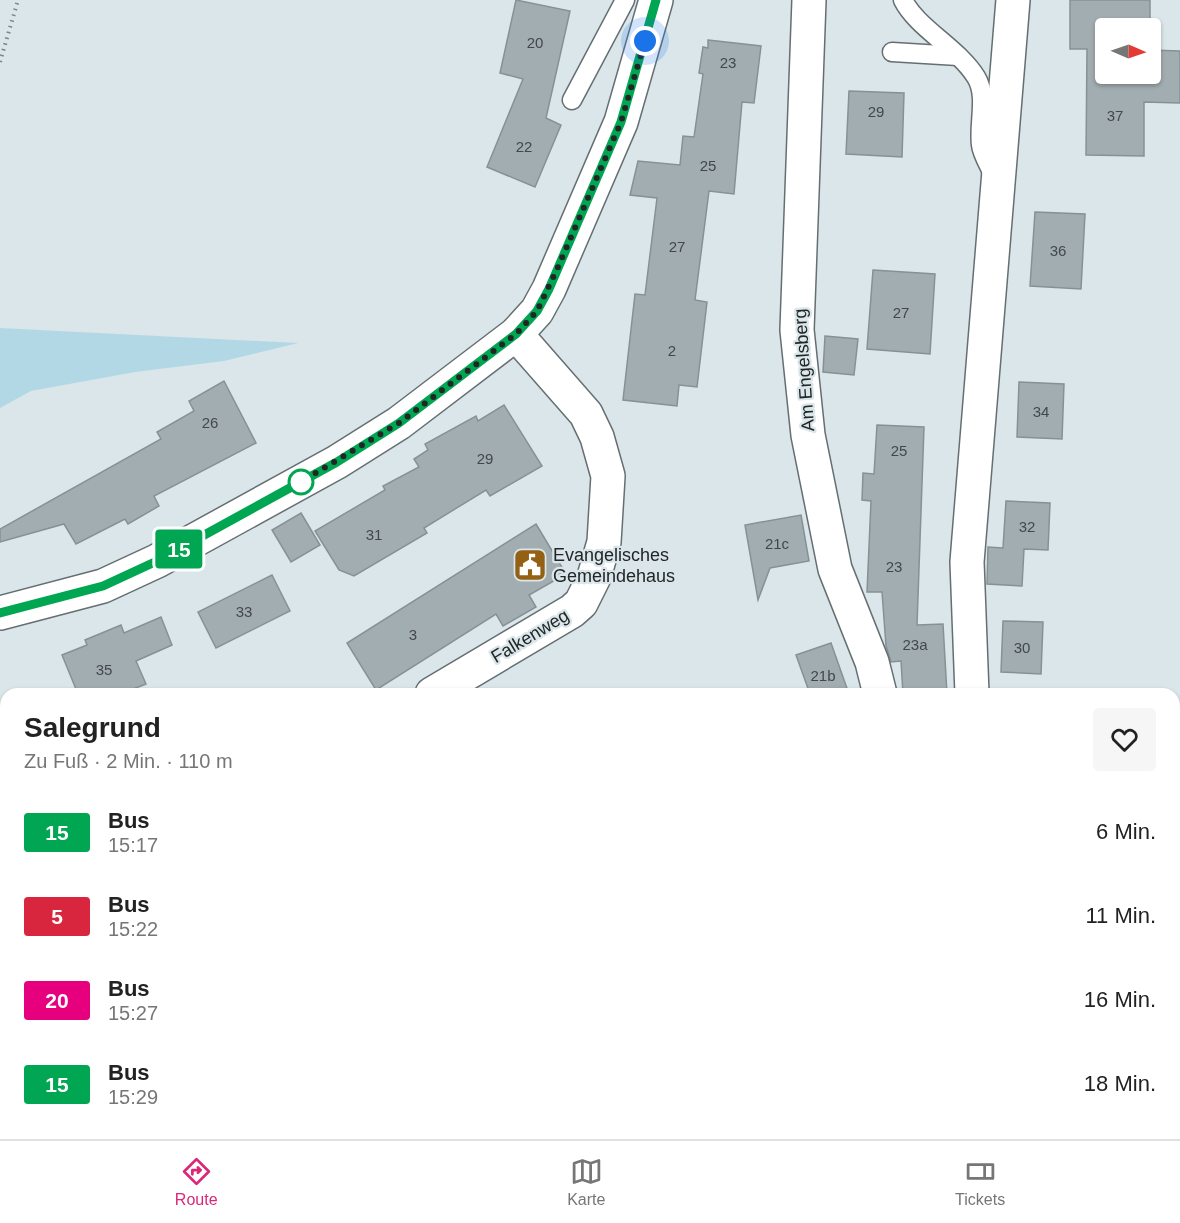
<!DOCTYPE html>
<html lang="de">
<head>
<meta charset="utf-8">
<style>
	body { margin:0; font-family:Helvetica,sans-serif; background:#f6f6f6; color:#222; height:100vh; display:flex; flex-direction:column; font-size:22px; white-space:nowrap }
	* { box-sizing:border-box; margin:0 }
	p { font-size:20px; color:#767676 }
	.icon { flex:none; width:33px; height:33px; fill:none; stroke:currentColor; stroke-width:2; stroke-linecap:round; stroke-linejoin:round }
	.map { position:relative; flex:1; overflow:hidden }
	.sheet { position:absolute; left:0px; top:688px; width:1180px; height:452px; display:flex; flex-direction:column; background:#fff; border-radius:18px 18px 0 0; box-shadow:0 2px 4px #0004 }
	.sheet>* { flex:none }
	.badge { padding:0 12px; border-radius:4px; font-size:21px; line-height:39px }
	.needle { width:39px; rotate:92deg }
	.buttons { position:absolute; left:1095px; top:18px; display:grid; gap:12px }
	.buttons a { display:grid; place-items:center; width:66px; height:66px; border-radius:6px; background:#fff; box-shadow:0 2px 4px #0004; font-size:30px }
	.you { position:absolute; width:30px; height:30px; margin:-15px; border:4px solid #fff; border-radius:50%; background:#1a73e8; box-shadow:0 0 0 9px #1a73e833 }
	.map>.badge { position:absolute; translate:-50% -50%; box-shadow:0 0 0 3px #fff }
	.round { display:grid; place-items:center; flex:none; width:63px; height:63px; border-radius:6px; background:#f6f6f6 }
	.head { display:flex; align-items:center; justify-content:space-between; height:102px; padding:0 24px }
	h1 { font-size:28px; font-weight:700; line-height:45px }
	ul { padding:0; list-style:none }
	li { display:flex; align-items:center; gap:18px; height:84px; padding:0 24px }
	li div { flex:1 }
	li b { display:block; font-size:22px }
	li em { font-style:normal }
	li .badge { min-width:66px; font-weight:700; text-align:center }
	.tab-bar { display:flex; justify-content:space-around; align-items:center; height:84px; border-top:2px solid #e0e0e0; background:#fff; font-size:16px; color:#767676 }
	.tab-bar a { display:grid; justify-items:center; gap:3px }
	.tab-bar .current { color:#db2777 }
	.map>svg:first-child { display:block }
	.green { fill:#b3d8e5 }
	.building { fill:#a2adb1; stroke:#879195; stroke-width:1.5 }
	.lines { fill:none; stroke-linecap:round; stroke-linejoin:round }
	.lane-casing { stroke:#656f72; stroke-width:21 }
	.street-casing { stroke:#656f72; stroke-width:36 }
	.path { stroke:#7d8588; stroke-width:4; stroke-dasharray:1.5 4.5; stroke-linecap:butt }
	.lane { stroke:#fff; stroke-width:18 }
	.street { stroke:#fff; stroke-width:33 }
	.line-casing { stroke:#fff; stroke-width:14 }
	.line { stroke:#00a651; stroke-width:9 }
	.walk { stroke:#222627; stroke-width:6; stroke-dasharray:0 10.8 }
	.stop-dot { fill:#fff; stroke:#00a651; stroke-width:3 }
	.labels { text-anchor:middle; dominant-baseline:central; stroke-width:4.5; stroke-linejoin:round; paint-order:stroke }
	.number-label { font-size:15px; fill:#42484a }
	.street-label { font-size:18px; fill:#222627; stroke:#dae6ea }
	.poi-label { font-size:18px; fill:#222627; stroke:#dae6ea; text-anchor:start }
</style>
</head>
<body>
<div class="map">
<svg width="1180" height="1139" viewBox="0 0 1180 1139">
	<rect width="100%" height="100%" fill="#dae6ea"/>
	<!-- green -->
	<path class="green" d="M0,328L298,343L224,361L135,372L31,391L0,408Z"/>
	<!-- building -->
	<g class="building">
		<path d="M516,0L570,11L546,118L561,125L535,187L487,167L523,79L500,73Z"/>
		<path d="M1070,0H1150V28H1106V74H1150V50L1180,51V103L1144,102V156L1086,155L1087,49H1070Z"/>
		<path d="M708,40L761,46L754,103L742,102L734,194L709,191L695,300L707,302L697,387L679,385L677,406L623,400L635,294L645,295L657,198L630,195L638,161L680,165L683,136L694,137L703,74L699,73L703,47L708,48Z"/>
		<path d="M849,91L904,93L902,157L846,154Z"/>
		<path d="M1035,212L1085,214L1081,289L1030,286Z"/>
		<path d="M873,270L935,274L930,354L867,349Z"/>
		<path d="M825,336L858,339L854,375L823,372Z"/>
		<path d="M224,381L256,443L154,496L159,506L128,524L125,519L76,544L64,524L0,542V529L161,439L157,432L194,411L189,401Z"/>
		<path d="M1019,382L1064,384L1062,439L1017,437Z"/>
		<path d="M504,405L542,466L490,496L486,490L424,528L427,533L354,576L339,570L315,531L385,490L383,486L419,467L414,459L428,450L425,444L476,416L478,421Z"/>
		<path d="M877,425L924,427L917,625L943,624L947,694H903L901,661L891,662L886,646L882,592H867L871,501L862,500L863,473L874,474Z"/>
		<path d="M1006,501L1050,503L1048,550L1024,549L1022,586L987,584L988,547L1003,548Z"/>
		<path d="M301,513L320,545L291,562L272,530Z"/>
		<path d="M801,515L809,561L770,568L758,600L745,525Z"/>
		<path d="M536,524L566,574L529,595L536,607L503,626L496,614L376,690L347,643Z"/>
		<path d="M272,575L290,611L216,648L198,612Z"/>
		<path d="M161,617L172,645L136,661L146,684L120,694H78L62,655L87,645L85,640L121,625L124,633Z"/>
		<path d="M1003,621L1043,622L1041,674L1001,672Z"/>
		<path d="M831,643L849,694H810L796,655Z"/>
	</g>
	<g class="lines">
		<defs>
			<g id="lane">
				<path d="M903,0C917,28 958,48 976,77C988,96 978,123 981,145C982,154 989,165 993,174"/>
				<path d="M892,52L958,56"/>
				<path d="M572,100L625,0"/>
			</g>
			<g id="street">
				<path d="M809,0L797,330L808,435L835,569L872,662L880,694"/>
				<path d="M0,613L103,586L157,561L337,462L399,423L516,334L537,311L549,289L621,122L656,0"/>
				<path d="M432,694L572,611L581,603L594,577L604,542L608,476L597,437L586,414L516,334"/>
				<path d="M972,694L967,562L1013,0"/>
				<path d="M295,1134L300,1139"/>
				<path d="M1039,1134L1040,1139"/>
			</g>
		</defs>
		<!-- lane casing -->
		<use href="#lane" class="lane-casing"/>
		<!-- street casing -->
		<use href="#street" class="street-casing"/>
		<!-- path -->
		<g class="path">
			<path d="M0,62L18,0"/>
			<path d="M1174,1031L1180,1032"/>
			<path d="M0,1075L6,1062"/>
		</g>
		<!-- lane -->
		<use href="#lane" class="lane"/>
		<!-- street -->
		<use href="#street" class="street"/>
	</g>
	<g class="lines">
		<defs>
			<path id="line" d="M0,613L103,586L157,561L337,462L399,423L516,334L537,311L549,289L621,122L656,0"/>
		</defs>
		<!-- line casing -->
		<use href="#line" class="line-casing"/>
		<!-- line -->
		<use href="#line" class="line"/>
		<!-- walk -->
		<path class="walk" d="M301,482L299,483L399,423L516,334L537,311L558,267L621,122L645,41"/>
	</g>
	<!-- icons -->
	<defs>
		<symbol id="civic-square" viewBox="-11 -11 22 22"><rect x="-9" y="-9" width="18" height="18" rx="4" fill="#946114" stroke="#dae6ea"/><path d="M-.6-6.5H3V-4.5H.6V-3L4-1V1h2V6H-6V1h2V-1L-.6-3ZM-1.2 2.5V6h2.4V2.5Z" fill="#fff"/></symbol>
	</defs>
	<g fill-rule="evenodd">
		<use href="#civic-square" x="511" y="546" width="38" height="38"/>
	</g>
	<!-- markers -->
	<circle class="stop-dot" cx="301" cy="482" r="12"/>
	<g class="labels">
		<!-- number labels -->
		<g class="number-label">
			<text x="535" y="42">20</text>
			<text x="728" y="62">23</text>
			<text x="876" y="111">29</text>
			<text x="1115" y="115">37</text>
			<text x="524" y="146">22</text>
			<text x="708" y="165">25</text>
			<text x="677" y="246">27</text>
			<text x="1058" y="250">36</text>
			<text x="901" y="312">27</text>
			<text x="672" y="350">2</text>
			<text x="1041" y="411">34</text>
			<text x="210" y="422">26</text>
			<text x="899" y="450">25</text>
			<text x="485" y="458">29</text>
			<text x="1027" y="526">32</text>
			<text x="374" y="534">31</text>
			<text x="777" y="543">21c</text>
			<text x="894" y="566">23</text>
			<text x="244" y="611">33</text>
			<text x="413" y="634">3</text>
			<text x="915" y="644">23a</text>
			<text x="1022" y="647">30</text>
			<text x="104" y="669">35</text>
			<text x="823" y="675">21b</text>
		</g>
		<!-- street labels -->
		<g class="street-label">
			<text transform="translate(804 370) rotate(-94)">Am Engelsberg</text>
			<text transform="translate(530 636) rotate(-31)">Falkenweg</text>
		</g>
		<!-- poi labels -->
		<g class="poi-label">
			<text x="553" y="555">Evangelisches<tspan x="553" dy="21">Gemeindehaus</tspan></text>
		</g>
	</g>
</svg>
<div class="buttons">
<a><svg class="needle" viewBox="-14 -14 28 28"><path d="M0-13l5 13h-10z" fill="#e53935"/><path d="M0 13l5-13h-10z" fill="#767676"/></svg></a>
</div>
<div class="you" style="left:645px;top:41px"></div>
<b class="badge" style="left:179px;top:549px;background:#00a651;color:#fff">15</b>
<section class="sheet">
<div class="head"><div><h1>Salegrund</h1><p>Zu Fuß · 2 Min. · 110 m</p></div><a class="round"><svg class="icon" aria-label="heart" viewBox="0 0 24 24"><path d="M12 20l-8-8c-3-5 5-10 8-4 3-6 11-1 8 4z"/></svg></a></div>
<ul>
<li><span class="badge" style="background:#00a651;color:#fff">15</span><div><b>Bus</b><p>15:17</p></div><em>6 Min.</em></li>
<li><span class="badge" style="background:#d7263d;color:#fff">5</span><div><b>Bus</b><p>15:22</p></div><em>11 Min.</em></li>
<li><span class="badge" style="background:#e6007e;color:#fff">20</span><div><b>Bus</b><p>15:27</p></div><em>16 Min.</em></li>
<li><span class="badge" style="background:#00a651;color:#fff">15</span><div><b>Bus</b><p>15:29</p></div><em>18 Min.</em></li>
</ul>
</section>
</div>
<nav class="tab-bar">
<a class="current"><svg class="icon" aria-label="directions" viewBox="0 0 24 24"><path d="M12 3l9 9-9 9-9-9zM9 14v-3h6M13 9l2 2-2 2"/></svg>Route</a>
<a><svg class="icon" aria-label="map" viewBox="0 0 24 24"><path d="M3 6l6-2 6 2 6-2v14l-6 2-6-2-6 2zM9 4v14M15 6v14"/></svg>Karte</a>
<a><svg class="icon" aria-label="tickets" viewBox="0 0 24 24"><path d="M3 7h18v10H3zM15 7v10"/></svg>Tickets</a>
</nav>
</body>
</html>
